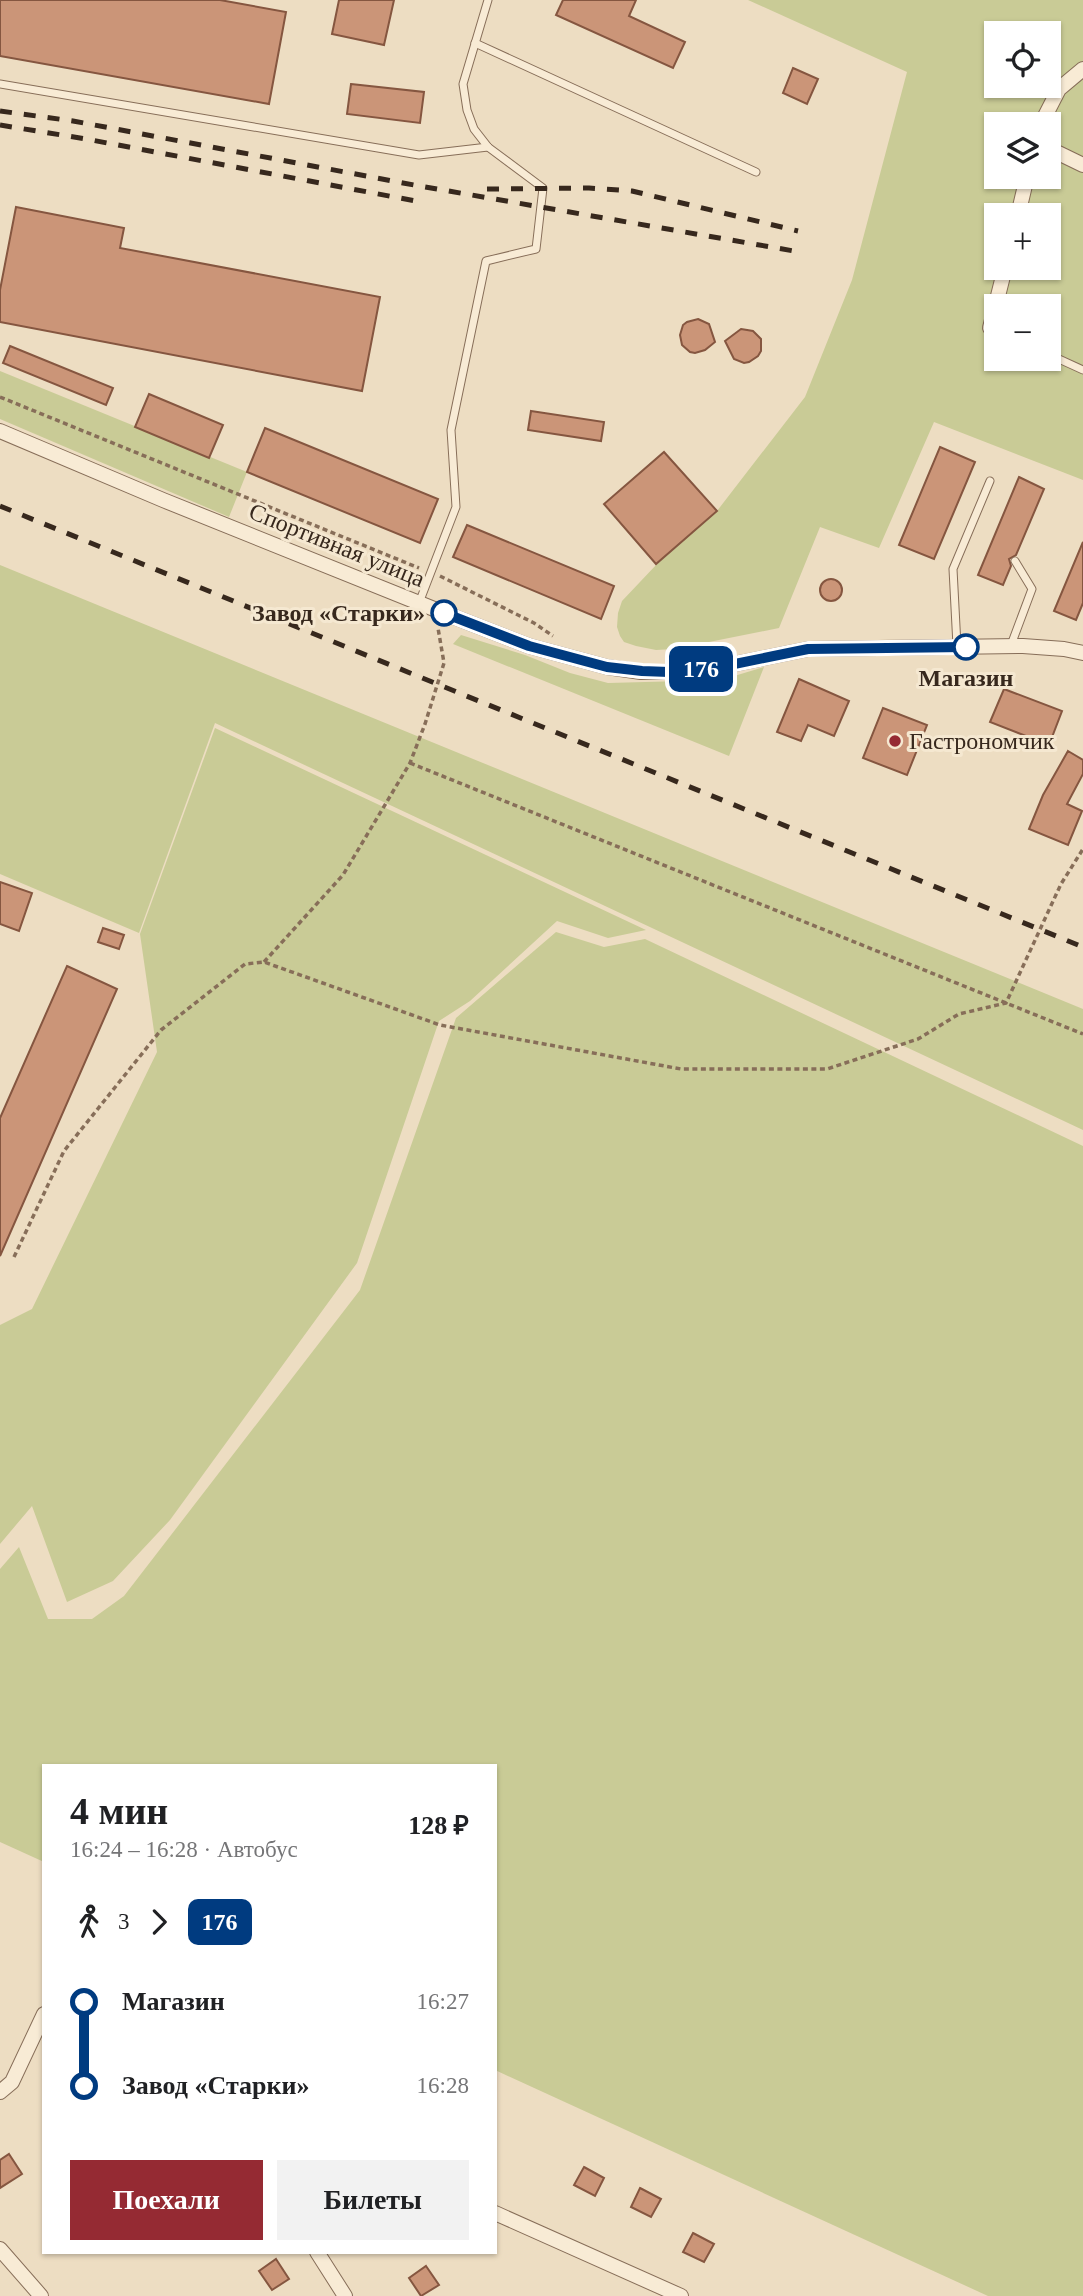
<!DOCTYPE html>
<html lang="ru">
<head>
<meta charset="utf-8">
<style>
	body { margin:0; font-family:"Times New Roman",serif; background:#f2f2f2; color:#202124; height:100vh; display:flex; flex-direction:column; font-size:26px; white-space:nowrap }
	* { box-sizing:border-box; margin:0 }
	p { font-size:23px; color:#757577 }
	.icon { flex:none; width:38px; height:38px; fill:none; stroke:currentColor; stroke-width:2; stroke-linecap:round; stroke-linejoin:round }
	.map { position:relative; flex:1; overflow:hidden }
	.panel { position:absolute; left:42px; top:1764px; width:455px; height:490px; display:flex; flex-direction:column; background:#fff; border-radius:0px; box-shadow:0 2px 5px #0004 }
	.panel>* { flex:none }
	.badge { padding:0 14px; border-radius:10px; font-size:24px; line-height:46px }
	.controls { position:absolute; left:984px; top:21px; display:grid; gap:14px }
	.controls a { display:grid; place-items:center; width:77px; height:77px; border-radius:0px; background:#fff; box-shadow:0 2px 5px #0004; font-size:35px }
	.map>.badge { position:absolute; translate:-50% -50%; box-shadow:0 0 0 4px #fff }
	.legs { display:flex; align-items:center; gap:10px; height:77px; padding:0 28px; font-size:23px }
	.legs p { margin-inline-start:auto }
	.head { display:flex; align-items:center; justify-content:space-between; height:119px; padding:0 28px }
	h1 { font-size:38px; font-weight:600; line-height:52px }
	.cta { display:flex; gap:14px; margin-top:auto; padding:14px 28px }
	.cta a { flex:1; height:80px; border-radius:0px; background:#952a33; color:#fff; font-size:28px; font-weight:600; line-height:80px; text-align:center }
	.cta a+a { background:#f2f2f2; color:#202124 }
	ul { padding:0 28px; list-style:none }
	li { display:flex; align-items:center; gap:24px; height:84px; font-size:26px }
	li i { display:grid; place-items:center; width:10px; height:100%; margin:0 9px; background:currentColor }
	li i::after { content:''; width:18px; height:18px; margin:-9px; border:5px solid; border-radius:50%; background:#fff }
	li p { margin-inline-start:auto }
	li:first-child i { background:linear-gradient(#0000 50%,currentColor 0) }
	li:last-child i { background:linear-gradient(currentColor 50%,#0000 0) }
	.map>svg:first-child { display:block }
	.green { fill:#c9cb96; fill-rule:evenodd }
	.building { fill:#cb9578; stroke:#855640; stroke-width:2 }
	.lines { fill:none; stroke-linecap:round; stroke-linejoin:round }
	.lane-casing { stroke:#876e59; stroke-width:9 }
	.street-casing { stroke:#876e59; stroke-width:16 }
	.path { stroke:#876e59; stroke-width:3.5; stroke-dasharray:5 3.5; stroke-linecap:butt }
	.lane { stroke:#f8ebd5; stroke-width:7 }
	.street { stroke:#f8ebd5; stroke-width:14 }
	.rail { stroke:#37281d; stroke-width:5; stroke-dasharray:12 12; stroke-linecap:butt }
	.line-1-casing { stroke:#fff; stroke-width:16 }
	.line-1 { stroke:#003b80; stroke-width:10 }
	.stop-1-dot { fill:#fff; stroke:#003b80; stroke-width:3.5 }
	.poi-dot { fill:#952a33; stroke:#f5e8d1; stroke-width:2.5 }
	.labels { text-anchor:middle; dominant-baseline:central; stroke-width:6; stroke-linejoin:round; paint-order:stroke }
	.street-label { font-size:24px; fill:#37281d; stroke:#f5e8d1 }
	.stop-label { font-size:24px; font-weight:bold; fill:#37281d; stroke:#f5e8d1; text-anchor:end }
	.poi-label { font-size:24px; fill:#37281d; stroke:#f5e8d1; text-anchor:start }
</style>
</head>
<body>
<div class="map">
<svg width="1083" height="2296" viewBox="0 0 1083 2296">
	<rect width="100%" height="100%" fill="#edddc2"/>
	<!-- green -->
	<g class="green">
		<path d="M748,0H1083V480L934,422L879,548L820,527L779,628L674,649L656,650L636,646L624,642L620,636L617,627L618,613L622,601L657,564L717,511L805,397L852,280L907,72ZM996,33H1048V86H996ZM996,124H1048V177H996ZM996,215H1048V268H996ZM996,306H1048V359H996Z"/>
		<path d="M0,371L247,472L229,517L0,419Z"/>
		<path d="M0,565L1083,1009V1130L215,723L139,933L0,874Z"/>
		<path d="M461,635L525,655L570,673L608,683L721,680L764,667L729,756L453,644Z"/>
		<path d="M215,728L646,930L608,938L557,921L470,1001L439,1021L357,1263L170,1520L113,1581L67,1602L32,1506L0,1544V1325L32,1309L157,1052L140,934Z"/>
		<path d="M556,932L604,947L645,939L1083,1146V2296H988L495,2070V1766H44V1862L0,1842V1569L19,1547L48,1619H92L124,1596L360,1290L456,1018Z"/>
	</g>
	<!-- building -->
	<g class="building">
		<path d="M0,0H220L286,12L269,104L0,56Z"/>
		<path d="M339,0H394L384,45L332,34Z"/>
		<path d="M563,0H636L629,16L685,42L673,68L556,15Z"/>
		<path d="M793,68L818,79L807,104L783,93Z"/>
		<path d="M351,84L424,92L420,123L347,114Z"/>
		<path d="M16,207L124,228L120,248L380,297L362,391L0,322V290Z"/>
		<path d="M698,319L709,324L715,342L705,350L695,353L690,352L682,345L680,335L683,325L687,322Z"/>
		<path d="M741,329L753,331L761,339V351L758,356L749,362L744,363L734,359L725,341Z"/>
		<path d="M10,346L113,388L106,405L3,363Z"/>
		<path d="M149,394L223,425L209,458L135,427Z"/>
		<path d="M531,411L604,422L601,441L528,430Z"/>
		<path d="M265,428L438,499L420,543L247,472Z"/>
		<path d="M940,447L975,462L934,559L899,545Z"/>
		<path d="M664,452L717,511L656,564L604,504Z"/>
		<path d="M1019,477L1044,489L1016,555L1009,559L1011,566L1003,585L978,575Z"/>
		<path d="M467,525L614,586L601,619L453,557Z"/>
		<path d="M1083,542V603L1076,620L1054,611Z"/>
		<circle cx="831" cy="590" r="11"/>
		<path d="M799,679L849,701L834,736L808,725L801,741L777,732Z"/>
		<path d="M1004,689L1062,711L1049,745L990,722Z"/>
		<path d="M883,708L927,725L907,775L863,758Z"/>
		<path d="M1068,751L1083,760V774L1067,804L1082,811L1068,845L1029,829L1043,795Z"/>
		<path d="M0,882L32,893L19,931L0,924Z"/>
		<path d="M103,928L124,935L119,949L98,942Z"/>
		<path d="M67,966L117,989L0,1256V1118Z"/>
		<path d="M9,2154L22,2174L0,2188V2160Z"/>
		<path d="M584,2167L604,2178L595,2196L574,2185Z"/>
		<path d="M640,2188L661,2199L651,2217L631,2207Z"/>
		<path d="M693,2233L714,2244L704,2262L683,2252Z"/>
		<path d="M276,2259L289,2279L272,2290L259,2271Z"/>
		<path d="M426,2266L439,2285L421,2296L409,2278Z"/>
	</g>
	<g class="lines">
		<defs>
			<g id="lane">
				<path d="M475,43L756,172"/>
				<path d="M0,84L419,155L488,147"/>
				<path d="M1048,354L1083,370"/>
				<path d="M419,603L456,507L451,430L486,261L536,249L543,188L488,147L474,129L467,110L463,84L488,0"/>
				<path d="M1011,645L1032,589L1015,561"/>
				<path d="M957,646L953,569L990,481"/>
			</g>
			<g id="street">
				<path d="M1041,124L1059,89L1083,69"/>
				<path d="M1048,148L1083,165"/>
				<path d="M1018,215L1027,177"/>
				<path d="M990,328L1005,268"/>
				<path d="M0,431L163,500L444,613L529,646L607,667L641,672H669L710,669L808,649L1023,646L1064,649L1083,653"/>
				<path d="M0,2092L12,2082L44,2014"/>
				<path d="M495,2213L681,2296"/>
				<path d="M0,2249L41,2296"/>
				<path d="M317,2252L345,2296"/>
			</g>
		</defs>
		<!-- lane casing -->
		<use href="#lane" class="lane-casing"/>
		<!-- street casing -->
		<use href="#street" class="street-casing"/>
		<!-- path -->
		<g class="path">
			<path d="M0,397L419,568"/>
			<path d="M440,576L534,623L553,636"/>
			<path d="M410,763L1083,1034"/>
			<path d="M264,962L343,875L410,763L425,724L444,663L438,628"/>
			<path d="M14,1257L64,1151L161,1030L245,964L264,962L440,1025L681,1069H827L918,1039L959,1014L1006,1003L1061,884L1083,849"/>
		</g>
		<!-- lane -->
		<use href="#lane" class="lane"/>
		<!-- street -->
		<use href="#street" class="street"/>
		<!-- rail -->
		<g class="rail">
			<path d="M0,111L73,121L414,185L794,251"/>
			<path d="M0,125L86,139L421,202"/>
			<path d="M487,189L589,188L632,191L798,231"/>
			<path d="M0,506L1083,947"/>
		</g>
	</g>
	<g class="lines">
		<defs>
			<path id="line-1" d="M444,613L529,646L607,667L642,671L669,672L710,669L808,649L966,647"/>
		</defs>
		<!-- line-1 casing -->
		<use href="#line-1" class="line-1-casing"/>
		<!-- line-1 -->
		<use href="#line-1" class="line-1"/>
	</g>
	<!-- markers -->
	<g class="stop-1-dot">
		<circle cx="444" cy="613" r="12"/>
		<circle cx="966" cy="647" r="12"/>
	</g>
	<circle class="poi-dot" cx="895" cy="741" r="7"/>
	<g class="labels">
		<!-- street labels -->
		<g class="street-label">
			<text transform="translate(337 545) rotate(22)">Спортивная улица</text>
		</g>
		<!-- stop labels -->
		<g class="stop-label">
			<text x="425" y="613">Завод «Старки»</text>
			<text x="966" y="678" text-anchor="middle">Магазин</text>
		</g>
		<!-- poi labels -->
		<g class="poi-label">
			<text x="909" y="741">Гастрономчик</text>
		</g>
	</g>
</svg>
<div class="controls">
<a><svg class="icon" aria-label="locate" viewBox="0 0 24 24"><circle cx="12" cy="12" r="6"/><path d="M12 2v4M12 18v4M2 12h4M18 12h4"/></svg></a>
<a><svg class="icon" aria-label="layers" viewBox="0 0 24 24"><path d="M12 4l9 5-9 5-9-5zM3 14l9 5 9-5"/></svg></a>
<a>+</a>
<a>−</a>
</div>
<b class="badge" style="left:701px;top:669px;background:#003b80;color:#fff">176</b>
<section class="panel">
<div class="head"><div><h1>4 мин</h1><p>16:24 – 16:28 · Автобус</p></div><b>128 ₽</b></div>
<div class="legs"><svg class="icon" aria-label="walk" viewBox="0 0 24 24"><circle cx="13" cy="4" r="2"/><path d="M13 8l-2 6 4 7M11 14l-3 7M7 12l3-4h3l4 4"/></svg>3<svg class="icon" aria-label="forward" viewBox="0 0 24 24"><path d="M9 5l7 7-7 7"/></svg><b class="badge" style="background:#003b80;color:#fff">176</b></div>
<ul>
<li><i style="color:#003b80"></i><b>Магазин</b><p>16:27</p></li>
<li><i style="color:#003b80"></i><b>Завод «Старки»</b><p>16:28</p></li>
</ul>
<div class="cta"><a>Поехали</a><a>Билеты</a></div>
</section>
</div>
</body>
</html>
